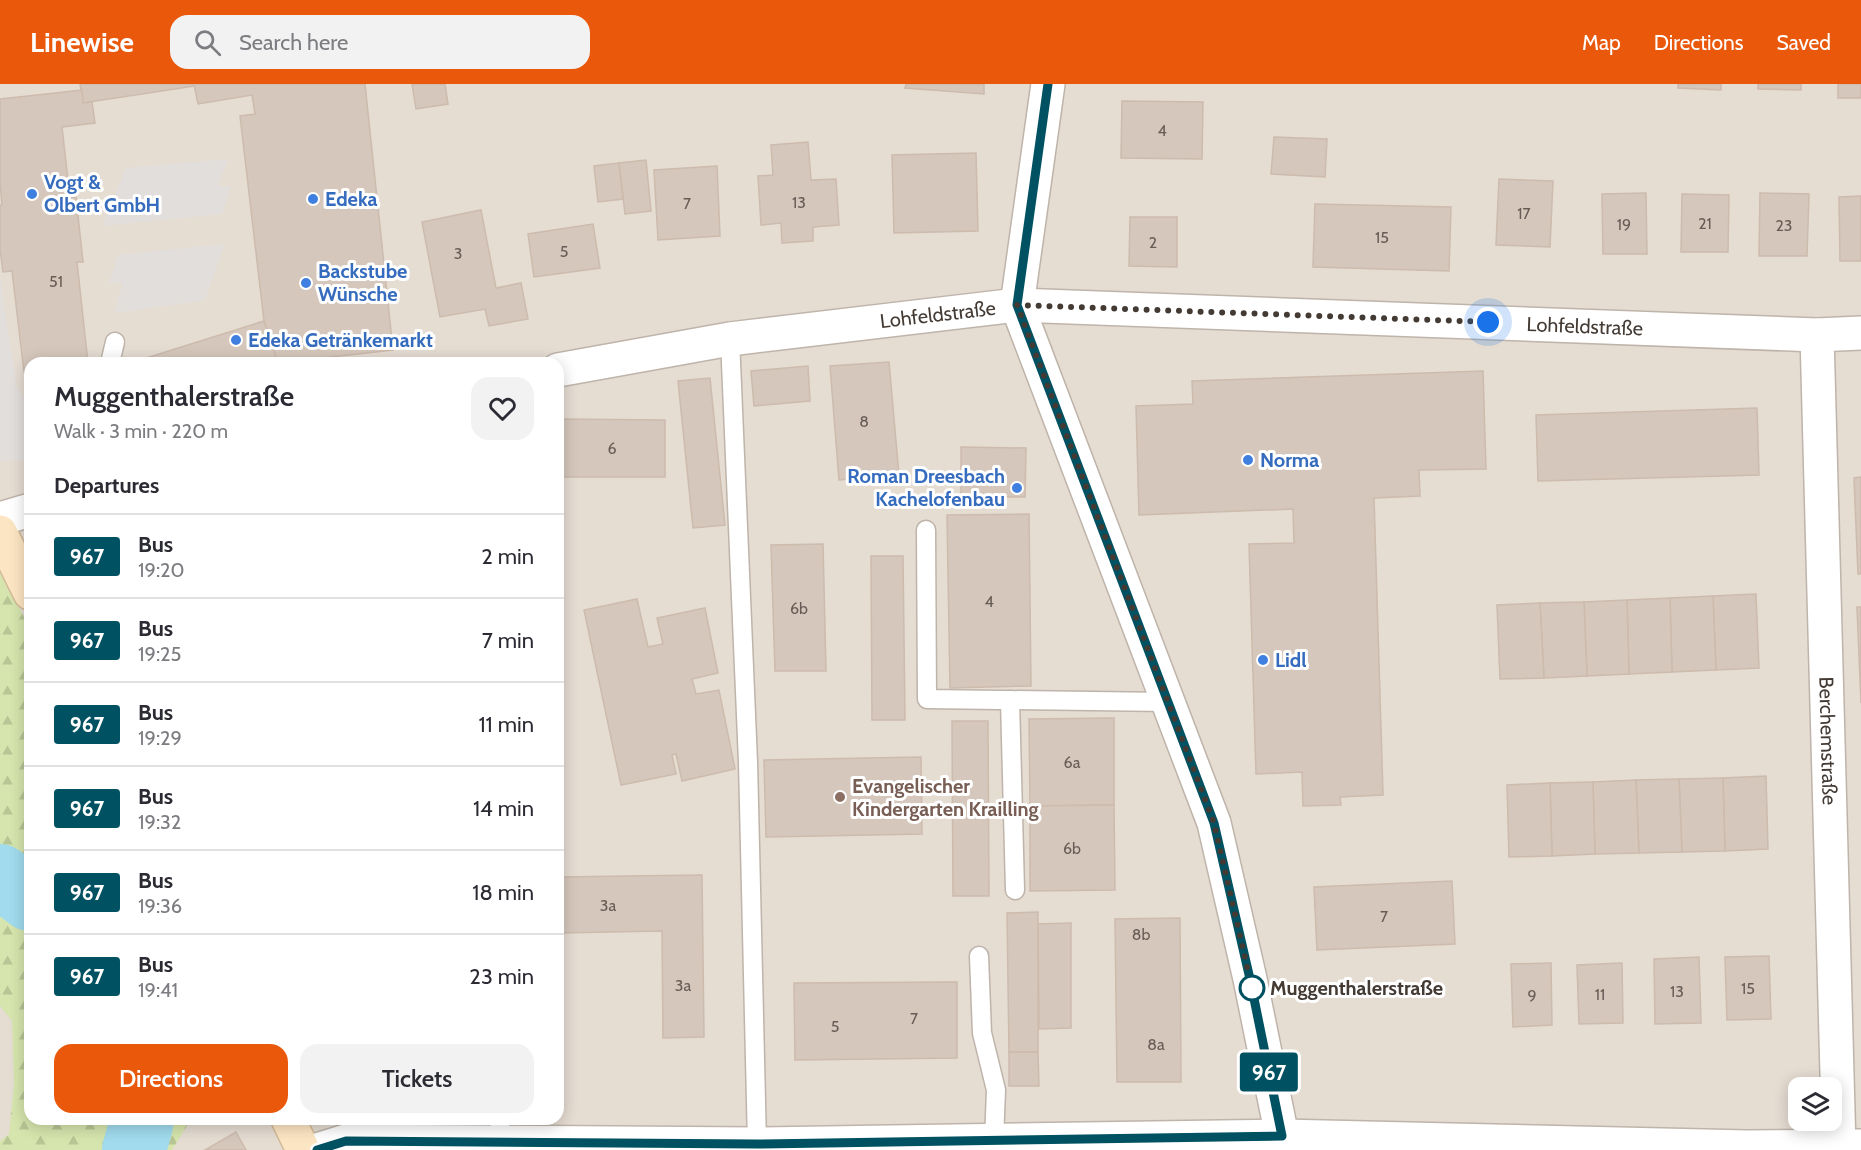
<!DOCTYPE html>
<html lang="en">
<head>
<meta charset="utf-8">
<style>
	body { margin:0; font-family:Cabin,sans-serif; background:#f2f2f3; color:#2b2b33; height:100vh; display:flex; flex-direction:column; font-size:22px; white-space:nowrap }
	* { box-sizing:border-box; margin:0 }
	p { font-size:20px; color:#7c7c81 }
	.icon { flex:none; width:33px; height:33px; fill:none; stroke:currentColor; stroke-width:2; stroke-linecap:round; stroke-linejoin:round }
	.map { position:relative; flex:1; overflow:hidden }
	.panel { position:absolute; left:24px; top:273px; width:540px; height:768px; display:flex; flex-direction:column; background:#fff; border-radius:18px; box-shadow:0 3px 15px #0003 }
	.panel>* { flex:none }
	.badge { padding:0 12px; border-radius:4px; font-size:21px; line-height:39px }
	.buttons { position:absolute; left:1788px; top:993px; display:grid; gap:12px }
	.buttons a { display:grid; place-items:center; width:54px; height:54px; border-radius:12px; background:#fff; box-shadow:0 3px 15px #0003; font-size:30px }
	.you { position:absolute; width:30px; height:30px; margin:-15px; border:4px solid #fff; border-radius:50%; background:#1a73e8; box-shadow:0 0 0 9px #1a73e833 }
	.map>.badge { position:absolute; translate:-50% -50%; box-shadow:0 0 0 3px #fff }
	h2 { padding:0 30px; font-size:22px; line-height:54px }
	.round { display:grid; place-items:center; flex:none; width:63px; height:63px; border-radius:18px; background:#f2f2f3 }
	.head { display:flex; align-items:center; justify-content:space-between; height:102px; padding:0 30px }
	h1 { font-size:28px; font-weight:600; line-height:45px }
	.action { display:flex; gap:12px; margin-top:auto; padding:12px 30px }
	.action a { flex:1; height:69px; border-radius:18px; background:#ea580c; color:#fff; font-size:24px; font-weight:600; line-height:69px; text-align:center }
	.action a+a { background:#f2f2f3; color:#2b2b33 }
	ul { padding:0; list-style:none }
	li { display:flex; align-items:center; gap:18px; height:84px; padding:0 30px; border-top:2px solid #e1e1e2 }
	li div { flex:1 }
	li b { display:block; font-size:22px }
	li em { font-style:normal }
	li .badge { min-width:66px; font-weight:700; text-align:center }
	header { display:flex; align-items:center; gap:36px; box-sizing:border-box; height:84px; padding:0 30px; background:#ea580c; color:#fff }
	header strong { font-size:28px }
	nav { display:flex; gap:33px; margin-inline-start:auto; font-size:21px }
	.search { width:420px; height:54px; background:#f2f2f3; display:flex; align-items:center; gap:15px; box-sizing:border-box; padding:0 21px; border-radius:18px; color:#7c7c81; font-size:22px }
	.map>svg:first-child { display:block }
	.residential { fill:#e5dcd2; fill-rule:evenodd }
	.forest { fill:url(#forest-firs) }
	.parking { fill:#e2dedc }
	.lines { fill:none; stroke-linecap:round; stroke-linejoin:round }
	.river { stroke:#a1dbed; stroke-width:64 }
	.building { fill:#d5c7bc; stroke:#cdbbad; stroke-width:1.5 }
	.lane-casing { stroke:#bfb4aa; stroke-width:21 }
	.street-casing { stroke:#bfb4aa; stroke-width:36 }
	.secondary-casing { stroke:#d3b997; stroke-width:36 }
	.lane { stroke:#fff; stroke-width:18 }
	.street { stroke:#fff; stroke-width:33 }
	.secondary { stroke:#fce5c2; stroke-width:33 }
	.line-casing { stroke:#fff; stroke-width:14 }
	.line { stroke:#005262; stroke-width:9 }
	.walk { stroke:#433a34; stroke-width:6; stroke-dasharray:0 10.8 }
	.shop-dot { fill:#3f7fe0; stroke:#fff; stroke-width:2 }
	.education-dot { fill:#8d6e63; stroke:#fff; stroke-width:2 }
	.stop-dot { fill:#fff; stroke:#005262; stroke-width:3 }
	.labels { text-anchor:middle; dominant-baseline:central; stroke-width:6; stroke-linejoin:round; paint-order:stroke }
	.number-label { font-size:16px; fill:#685d56 }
	.shop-label { font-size:20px; font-weight:bold; fill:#366cbe; stroke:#fff; text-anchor:start }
	.street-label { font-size:20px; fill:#433a34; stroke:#fff }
	.education-label { font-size:20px; font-weight:bold; fill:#785e54; stroke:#fff; text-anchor:start }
	.stop-label { font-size:20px; font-weight:bold; fill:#433a34; stroke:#fff; text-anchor:start }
</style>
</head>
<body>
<header>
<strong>Linewise</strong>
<div class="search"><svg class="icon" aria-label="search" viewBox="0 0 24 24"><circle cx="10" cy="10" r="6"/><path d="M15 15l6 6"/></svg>Search here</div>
<nav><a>Map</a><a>Directions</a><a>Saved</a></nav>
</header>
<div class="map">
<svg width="1861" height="1066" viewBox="0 0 1861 1066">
	<defs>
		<pattern id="forest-firs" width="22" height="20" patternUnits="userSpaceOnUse" patternTransform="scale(1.5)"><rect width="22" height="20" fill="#d5e5ad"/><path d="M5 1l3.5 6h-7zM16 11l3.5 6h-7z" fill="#b8c595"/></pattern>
	</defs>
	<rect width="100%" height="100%" fill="#f1ebe4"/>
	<!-- residential -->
	<path class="residential" d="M0,0H1861V1066H0ZM30,279H558V1035H30ZM1798,1004H1832V1036H1798Z"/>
	<!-- forest -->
	<path class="forest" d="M0,485L30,545V1035H191L172,1066H0V1057L9,1050L14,1000L12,937L0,922Z"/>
	<!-- parking -->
	<g class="parking">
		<path d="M228,75L218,102H231L222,130L102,142L126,84Z"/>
		<path d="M225,160L205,216L114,229L123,199H109L118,171Z"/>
		<path d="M0,194L16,299L30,328V376L0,377Z"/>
	</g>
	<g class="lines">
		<!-- river -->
		<g class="river">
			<path d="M0,792L30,815"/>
			<path d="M134,1066L141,1041L140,1035"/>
		</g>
	</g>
	<!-- building -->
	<g class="building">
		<path d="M80,0H194L195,2L83,19Z"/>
		<path d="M194,0H365L393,266L278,279L264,237L240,32L255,30L252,11L198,20Z"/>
		<path d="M412,0H445L448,20L416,25Z"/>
		<path d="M906,0H984V10L905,4Z"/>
		<path d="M1678,0H1721V6L1678,4Z"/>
		<path d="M1758,0H1801V6L1758,5Z"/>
		<rect x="1838" y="0" width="23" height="14"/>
		<path d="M82,6L83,19L92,18L95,39L62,43L70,114L76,113L83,178H77L88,279H30V287L24,288L12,187L3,188L0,165V121H2L0,99V15Z"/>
		<path d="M1122,17L1203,18L1202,75L1121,74Z"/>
		<path d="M1274,53L1327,55L1325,93L1271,90Z"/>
		<path d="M808,58L811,96L836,95L839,141L813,143V157L782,159L781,139L761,141L758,92L773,91L771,61Z"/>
		<path d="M976,69L978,147L894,149L892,71Z"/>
		<path d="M646,76L651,127L625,130L619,79Z"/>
		<path d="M619,79L623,115L598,118L594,82Z"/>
		<path d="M717,82L720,152L658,156L654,86Z"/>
		<path d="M1499,95L1553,97L1550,163L1496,161Z"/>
		<path d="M1646,109L1647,170H1603L1602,110Z"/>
		<path d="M1760,109L1809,110L1807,172H1759Z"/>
		<path d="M1682,110L1729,111L1728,168H1681Z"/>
		<path d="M1861,112V177H1840L1839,113Z"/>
		<path d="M1315,120L1451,123L1449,187L1313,183Z"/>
		<path d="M481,126L496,204L521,199L528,235L489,242L485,225L440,233L422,138Z"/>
		<path d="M1130,133H1177V183L1129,182Z"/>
		<path d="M593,140L600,184L534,193L528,150Z"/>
		<path d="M264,237L278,279H141L140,276Z"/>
		<path d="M889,278L899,391L839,396L830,282Z"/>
		<path d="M808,282L810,317L754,322L751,287Z"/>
		<path d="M1483,287L1486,385L1419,386L1420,412L1374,414L1383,711L1340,713L1341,721L1303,722L1302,688L1256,690L1249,460L1294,459L1293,425L1139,431L1136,322L1193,320L1192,297Z"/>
		<path d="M710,294L725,441L693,444L678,297Z"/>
		<path d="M1757,324L1759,391L1538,397L1536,331Z"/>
		<path d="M558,335L665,336V393H558Z"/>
		<path d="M961,363L1026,364L1025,413H961Z"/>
		<path d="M1861,393V490H1858L1854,394Z"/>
		<path d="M1029,430L1031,602L950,604L947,431Z"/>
		<path d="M823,460L826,587H775L771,461Z"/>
		<path d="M871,472H903L905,636H872Z"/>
		<path d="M1756,510L1759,584L1716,586L1713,512Z"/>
		<path d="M1713,512L1716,586L1672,588L1670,514Z"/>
		<path d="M1670,514L1672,588L1629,590L1627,516Z"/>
		<path d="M637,515L648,563L663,560L657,534L705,524L718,589L692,595L696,610L719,606L735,685L682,697L676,670L672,671L676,690L621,701L584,526Z"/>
		<path d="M1627,516L1629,590L1587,592L1584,518Z"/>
		<path d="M1584,518L1587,592L1544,594L1540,519Z"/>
		<path d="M1540,519L1544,594L1500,595L1497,521Z"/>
		<path d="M1857,523H1861V619Z"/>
		<path d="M1114,634V721L1030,722L1029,635Z"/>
		<path d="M952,637H988L989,812H953Z"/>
		<path d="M921,673L922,750L766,753L764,676Z"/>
		<path d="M1766,692L1768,765L1725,767L1723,694Z"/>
		<path d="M1723,694L1725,767L1682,768L1679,695Z"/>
		<path d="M1679,695L1682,768L1639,769L1636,696Z"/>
		<path d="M1636,696L1639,769L1595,770L1593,698Z"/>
		<path d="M1593,698L1595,770L1552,772L1550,699Z"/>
		<path d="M1550,699L1552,772L1509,773L1507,701Z"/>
		<path d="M1114,721L1115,806L1030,807V722Z"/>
		<path d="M702,791L704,953L663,954L662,847L558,849V793Z"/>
		<path d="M1452,797L1455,860L1317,866L1314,803Z"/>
		<path d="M1038,828V968H1009L1007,829Z"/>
		<path d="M1180,834L1181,998H1117L1115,835Z"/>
		<path d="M1071,839V944L1039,945L1038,840Z"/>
		<path d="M1769,872L1771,935L1727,936L1725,873Z"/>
		<path d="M1699,873L1701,939L1655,940L1654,875Z"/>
		<path d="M1551,879L1552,941L1513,943L1511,880Z"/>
		<path d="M1622,879L1623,939L1579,940L1577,881Z"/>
		<path d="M957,898V974L795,976L794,899Z"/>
		<path d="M1009,968H1038L1039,1002H1009Z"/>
		<path d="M236,1048L246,1066H205Z"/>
	</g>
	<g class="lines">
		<defs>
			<g id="lane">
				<path d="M730,255L748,678L757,1060"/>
				<path d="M110,279L115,258"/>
				<path d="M926,446L927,615L1168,618"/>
				<path d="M1010,616L1015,806"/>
				<path d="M979,872L982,949L996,1006L994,1056"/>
				<path d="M500,1035V1058"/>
			</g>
			<g id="street">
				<path d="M1048,0L1017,221L1214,739L1250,895L1282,1052L1281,1066"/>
				<path id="s1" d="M1817,251L1839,1064"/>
				<path id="s2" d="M558,286L730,255L1017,221L1817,251L1861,249"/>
				<path d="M0,435L30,426"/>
				<path d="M317,1066L346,1057L757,1060L1282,1052L1747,1063L1861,1062"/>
			</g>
			<g id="secondary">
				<path d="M0,448L30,509"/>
				<path d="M288,1035L303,1066"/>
			</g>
		</defs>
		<!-- lane casing -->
		<use href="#lane" class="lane-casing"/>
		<!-- street casing -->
		<use href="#street" class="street-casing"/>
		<!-- secondary casing -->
		<use href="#secondary" class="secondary-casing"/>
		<!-- lane -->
		<use href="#lane" class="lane"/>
		<!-- street -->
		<use href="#street" class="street"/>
		<!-- secondary -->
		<use href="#secondary" class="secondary"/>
	</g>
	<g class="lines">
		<defs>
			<path id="line" d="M317,1066L346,1057L757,1060L1282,1052L1250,895L1214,739L1017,221L1048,0"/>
		</defs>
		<!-- line casing -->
		<use href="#line" class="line-casing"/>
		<!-- line -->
		<use href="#line" class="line"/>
		<!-- walk -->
		<path class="walk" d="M1252,904L1214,739L1017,221L1488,238"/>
	</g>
	<!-- markers -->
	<g class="shop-dot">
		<circle cx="32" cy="110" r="6"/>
		<circle cx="313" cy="115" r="6"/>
		<circle cx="306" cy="199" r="6"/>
		<circle cx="236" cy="256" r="6"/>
		<circle cx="1248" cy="376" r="6"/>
		<circle cx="1017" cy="404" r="6"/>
		<circle cx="1263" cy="576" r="6"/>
	</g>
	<circle class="education-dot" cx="840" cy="713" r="6"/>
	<circle class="stop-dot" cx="1252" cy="904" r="12"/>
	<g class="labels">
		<!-- number labels -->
		<g class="number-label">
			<text x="1162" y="46">4</text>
			<text x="799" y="118">13</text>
			<text x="687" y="119">7</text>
			<text x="1524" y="129">17</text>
			<text x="1705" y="139">21</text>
			<text x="1624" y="140">19</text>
			<text x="1784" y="141">23</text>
			<text x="1382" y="153">15</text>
			<text x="1153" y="158">2</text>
			<text x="564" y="167">5</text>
			<text x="458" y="169">3</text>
			<text x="56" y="197">51</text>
			<text x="864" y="337">8</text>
			<text x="612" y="364">6</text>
			<text x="989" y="517">4</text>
			<text x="799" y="524">6b</text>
			<text x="1072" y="678">6a</text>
			<text x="1072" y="764">6b</text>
			<text x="608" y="821">3a</text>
			<text x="1384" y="832">7</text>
			<text x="1141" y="850">8b</text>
			<text x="683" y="901">3a</text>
			<text x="1748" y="904">15</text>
			<text x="1677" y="907">13</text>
			<text x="1600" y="910">11</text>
			<text x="1532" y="911">9</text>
			<text x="914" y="934">7</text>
			<text x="835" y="942">5</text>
			<text x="1156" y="960">8a</text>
		</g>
		<!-- shop labels -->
		<g class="shop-label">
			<text x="44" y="98">Vogt &amp;<tspan x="44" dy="23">Olbert GmbH</tspan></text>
			<text x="325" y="115">Edeka</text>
			<text x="318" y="187">Backstube<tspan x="318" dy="23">Wünsche</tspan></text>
			<text x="248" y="256">Edeka Getränkemarkt</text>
			<text x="1260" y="376">Norma</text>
			<text x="1005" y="392" text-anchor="end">Roman Dreesbach<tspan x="1005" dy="23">Kachelofenbau</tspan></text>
			<text x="1275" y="576">Lidl</text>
		</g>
		<!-- street labels -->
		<g class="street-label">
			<text stroke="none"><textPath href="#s2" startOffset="384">Lohfeldstraße</textPath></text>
			<text stroke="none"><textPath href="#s2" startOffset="1032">Lohfeldstraße</textPath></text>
			<text stroke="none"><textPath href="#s1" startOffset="406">Berchemstraße</textPath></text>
		</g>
		<!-- education labels -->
		<g class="education-label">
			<text x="852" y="702">Evangelischer<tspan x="852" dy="23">Kindergarten Krailling</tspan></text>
		</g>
		<!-- stop labels -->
		<g class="stop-label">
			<text x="1270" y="904">Muggenthalerstraße</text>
		</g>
	</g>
</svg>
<div class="buttons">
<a><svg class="icon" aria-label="layers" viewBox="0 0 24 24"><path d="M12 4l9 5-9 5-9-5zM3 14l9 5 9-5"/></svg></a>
</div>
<div class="you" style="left:1488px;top:238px"></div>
<b class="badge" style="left:1269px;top:988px;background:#005262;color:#fff">967</b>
<section class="panel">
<div class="head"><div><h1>Muggenthalerstraße</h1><p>Walk · 3 min · 220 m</p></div><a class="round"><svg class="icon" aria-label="heart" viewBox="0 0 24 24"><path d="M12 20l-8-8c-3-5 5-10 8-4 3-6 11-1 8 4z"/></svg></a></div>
<h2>Departures</h2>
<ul>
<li><span class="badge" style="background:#005262;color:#fff">967</span><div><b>Bus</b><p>19:20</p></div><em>2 min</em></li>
<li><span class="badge" style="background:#005262;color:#fff">967</span><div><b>Bus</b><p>19:25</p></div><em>7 min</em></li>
<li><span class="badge" style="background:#005262;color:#fff">967</span><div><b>Bus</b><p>19:29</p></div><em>11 min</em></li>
<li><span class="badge" style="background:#005262;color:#fff">967</span><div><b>Bus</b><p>19:32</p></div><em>14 min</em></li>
<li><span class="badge" style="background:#005262;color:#fff">967</span><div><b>Bus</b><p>19:36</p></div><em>18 min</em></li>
<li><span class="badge" style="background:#005262;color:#fff">967</span><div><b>Bus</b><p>19:41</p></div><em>23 min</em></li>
</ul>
<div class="action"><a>Directions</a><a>Tickets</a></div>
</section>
</div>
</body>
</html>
